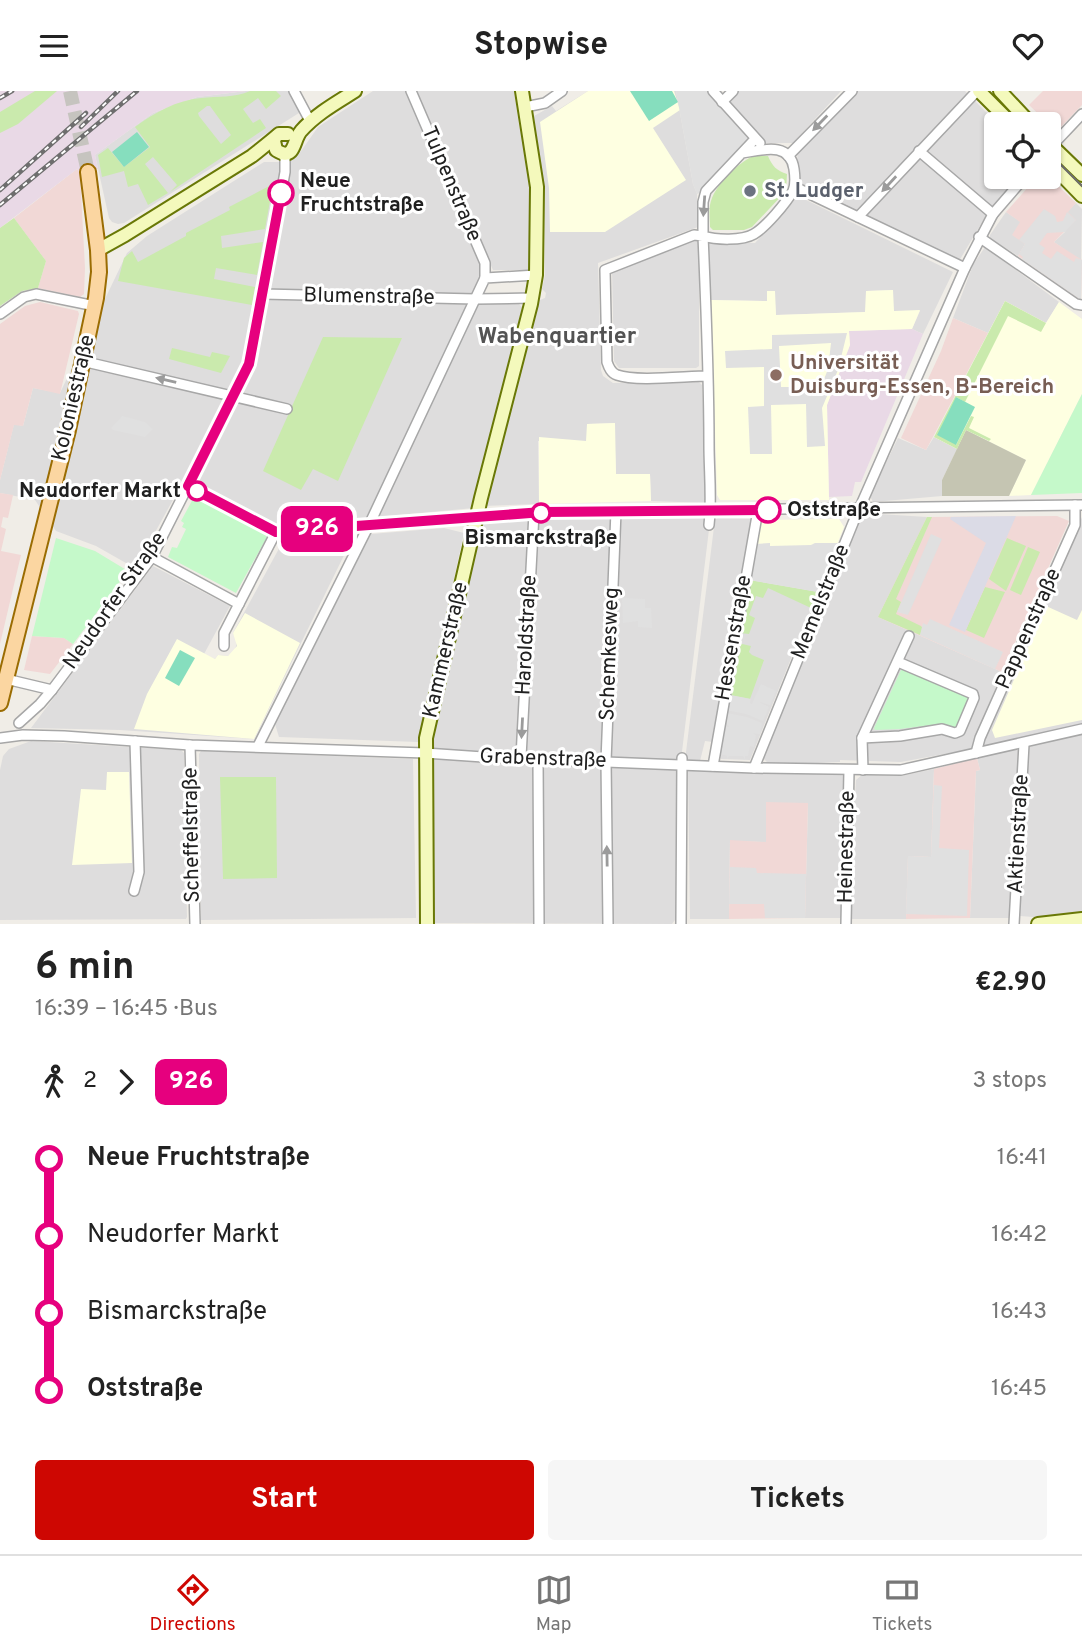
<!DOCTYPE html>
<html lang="en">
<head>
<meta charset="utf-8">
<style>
	body { margin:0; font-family:Overpass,sans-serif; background:#f6f6f6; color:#222; height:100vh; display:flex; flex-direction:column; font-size:26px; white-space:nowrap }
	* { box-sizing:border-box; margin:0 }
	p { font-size:23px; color:#767676 }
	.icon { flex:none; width:38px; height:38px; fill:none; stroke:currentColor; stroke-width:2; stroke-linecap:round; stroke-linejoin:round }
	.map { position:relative; height:833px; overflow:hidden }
	.panel { display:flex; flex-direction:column; background:#fff; flex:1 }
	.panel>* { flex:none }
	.badge { padding:0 14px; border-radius:10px; font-size:24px; line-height:46px }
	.controls { position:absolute; left:984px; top:21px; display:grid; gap:14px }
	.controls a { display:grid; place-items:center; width:77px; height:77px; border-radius:7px; background:#fff; box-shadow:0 2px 5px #0004; font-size:35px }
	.map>.badge { position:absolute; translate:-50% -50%; box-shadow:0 0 0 4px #fff }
	.legs { display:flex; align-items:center; gap:10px; height:77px; padding:0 35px; font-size:23px }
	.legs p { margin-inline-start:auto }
	.head { display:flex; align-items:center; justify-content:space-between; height:119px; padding:0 35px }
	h1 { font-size:38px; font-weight:700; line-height:52px }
	.action { display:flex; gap:14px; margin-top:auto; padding:14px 35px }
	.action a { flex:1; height:80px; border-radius:7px; background:#ce0702; color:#fff; font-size:28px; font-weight:700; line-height:80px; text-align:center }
	.action a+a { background:#f6f6f6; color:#222 }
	ul { padding:0 35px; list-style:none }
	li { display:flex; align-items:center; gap:24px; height:77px; font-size:26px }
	li i { display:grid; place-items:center; width:10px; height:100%; margin:0 9px; background:currentColor }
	li i::after { content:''; width:18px; height:18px; margin:-9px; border:5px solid; border-radius:50%; background:#fff }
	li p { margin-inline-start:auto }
	li:first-child i { background:linear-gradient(#0000 50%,currentColor 0) }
	li:last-child i { background:linear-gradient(currentColor 50%,#0000 0) }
	header { display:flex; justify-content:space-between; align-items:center; height:91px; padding:0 35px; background:#fff; font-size:32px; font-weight:700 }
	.menu { display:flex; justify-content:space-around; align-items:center; height:98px; border-top:2px solid #e0e0e0; background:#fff; font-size:19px; color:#767676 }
	.menu a { display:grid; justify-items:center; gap:4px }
	.menu .on { color:#ce0702 }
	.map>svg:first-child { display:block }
	.residential { fill:#dedddd }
	.commercial { fill:#f1d8d6 }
	.industrial { fill:#e9d9e6 }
	.education { fill:#feffe1 }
	.construction { fill:#c5c5b2 }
	.grass { fill:#caeaad; fill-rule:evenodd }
	.park { fill:#c5f9ca }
	.pitch { fill:#86debe }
	.parking { fill:#e0e0e0; fill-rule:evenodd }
	.plaza { fill:#dbdbe6 }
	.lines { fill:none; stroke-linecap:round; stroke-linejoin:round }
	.primary-tunnel { stroke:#c6c4bf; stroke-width:14; stroke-dasharray:14 7; stroke-linecap:butt }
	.street-casing { stroke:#a7a7a7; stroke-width:12 }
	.secondary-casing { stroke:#697806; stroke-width:16 }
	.primary-casing { stroke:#9a6c02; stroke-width:18 }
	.street { stroke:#fff; stroke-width:9 }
	.secondary { stroke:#f4f9bc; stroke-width:12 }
	.primary { stroke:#fbd6a1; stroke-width:14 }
	.tram { stroke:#6e6e6e; stroke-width:2 }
	.rail-casing { stroke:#6e6e6e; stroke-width:4.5 }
	.rail { stroke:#fff; stroke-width:2; stroke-dasharray:5; stroke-linecap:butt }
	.oneway { fill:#9b9b9b }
	.line-1-casing { stroke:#fff; stroke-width:16 }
	.line-1 { stroke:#e6007e; stroke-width:10 }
	.worship-dot { fill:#6b7280; stroke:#fff; stroke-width:2.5 }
	.stop-1-dot { fill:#fff; stroke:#e6007e; stroke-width:3.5 }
	.education-dot { fill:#8d6e63; stroke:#fff; stroke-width:2.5 }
	.labels { text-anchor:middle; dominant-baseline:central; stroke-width:6; stroke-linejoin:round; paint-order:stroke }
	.stop-label { font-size:21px; font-weight:bold; fill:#202020; stroke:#fff; text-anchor:start }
	.street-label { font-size:21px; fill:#202020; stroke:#fff }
	.worship-label { font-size:21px; font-weight:bold; fill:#5b616d; stroke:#fff; text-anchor:start }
	.education-label { font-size:21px; font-weight:bold; fill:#785e54; stroke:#fff; text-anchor:start }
	.neighbourhood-label { font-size:23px; font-weight:bold; fill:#535353; stroke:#fff }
</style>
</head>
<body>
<header><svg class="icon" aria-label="menu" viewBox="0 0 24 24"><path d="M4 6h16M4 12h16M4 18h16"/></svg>Stopwise<svg class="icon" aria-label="heart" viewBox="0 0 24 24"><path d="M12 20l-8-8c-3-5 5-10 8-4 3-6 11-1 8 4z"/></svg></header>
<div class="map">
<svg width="1082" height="833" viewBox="0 0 1082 833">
	<rect width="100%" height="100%" fill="#f0ede7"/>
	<!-- residential -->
	<g class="residential">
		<path d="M246,0H288L300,18L299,22L124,132L118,133L112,131L109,127L95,64L153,22L197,6Z"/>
		<path d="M373,0H408L483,176L479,195L366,427L277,435L185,387L142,465L133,476L96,455L56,440L35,409L0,402V389L14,333L23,335L33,297L60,302L127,162L147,145L264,71H283L299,63L318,36Z"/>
		<path d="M415,0H514L519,34L534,94L531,179H493Z"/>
		<path d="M588,0H676L693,93L697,103L698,136L598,172L601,279L603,285L613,292L699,291L702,294L707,412L651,410L650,383L616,384L614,332L587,333V350H538L539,413L483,415L502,331L540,209L545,207L546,202L542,198L545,184L544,97L534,25L552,15L556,20Z"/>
		<path d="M738,0H841L793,52H766L728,9Z"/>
		<path d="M857,0H965L998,33H996V86H1018L990,118L959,170L799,92L797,61Z"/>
		<path d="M798,105L953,181L923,243L912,238L920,220H893V199L866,200V221L776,224L774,200L767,210L711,209L707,152H755Z"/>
		<path d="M1076,112L1082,118L1081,170L1054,151L1065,141L1067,121Z"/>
		<path d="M1006,121L1021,131L1025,153L1018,165L990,147V144Z"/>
		<path d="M696,149L699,152V275L696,277H619L614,270L612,180Z"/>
		<path d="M985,156L1059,211L1046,232L1005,210L988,242L953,227L973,174Z"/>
		<path d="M478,213H519L522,216L474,417L377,426Z"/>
		<path d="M934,346L957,358L942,389V405L873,411L870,405L898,347L926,359Z"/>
		<path d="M711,422L680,677L678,825L672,833L431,832L425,660L449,579L479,427Z"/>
		<path d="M863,422L927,426L878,526L1002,581L971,658L901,671L840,669V671L770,674L763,667Z"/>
		<path d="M1082,426V823L1060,828L1020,825V811L1010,813V827H970L976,680L980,679L977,667Z"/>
		<path d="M718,427L753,428L722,590L713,651L705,650L700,670L685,669L715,428Z"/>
		<path d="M444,437L464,442L418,651L279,646L275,633L371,443Z"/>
		<path d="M345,444L351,450L254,648L120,639L31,637L153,475L230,515L204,563L215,568L218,564L228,565L235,560L237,550L233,542L282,452Z"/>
		<path d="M749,489L818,501L750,669L721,668L719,662Z"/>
		<path d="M31,650L181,659L184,662L187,826L186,828L0,829V679L3,665L9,658Z"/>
		<path d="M201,660L413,668L416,827L201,829L199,663Z"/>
		<path d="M688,677L845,683L841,827H805L808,712H766V751L730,750L729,828H690Z"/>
		<path d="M934,678L931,766L908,765L906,828H848L856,689L862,684L901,685Z"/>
	</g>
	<!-- commercial -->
	<g class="commercial">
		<path d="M1043,0H1082V14L1059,38L1052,36L1029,14Z"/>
		<path d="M77,78L80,82L85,177L84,203L80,206L38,197L46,170L14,127Z"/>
		<path d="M1048,85L1076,112L1068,121L1076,129L1054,151L1082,169L1081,209L1018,165L1025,153L1012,144L1020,131L1006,121L1037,86Z"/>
		<path d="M40,211L78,220L79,223L60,303L33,297L23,335L14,334L0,389V233L25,215Z"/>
		<path d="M953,227L988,242L926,359L901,347L941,260Z"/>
		<path d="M0,402L13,404L8,427L3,426L1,436L6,438L1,460L21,464L0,553Z"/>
		<path d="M1057,425L1069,430L1002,581L878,526L927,426Z"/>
		<path d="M32,545L64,547L73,553L50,583L24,579Z"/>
		<path d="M977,667L980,679L976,680L970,827L906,828L908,765L931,766L934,678Z"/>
		<path d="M766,711L808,712L805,827L729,828L730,749L766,751Z"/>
	</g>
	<!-- industrial -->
	<g class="industrial">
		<path d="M0,0H246L197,6L153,22L95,64L98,78L80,82L77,78L0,137Z"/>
		<path d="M912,238L923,243L861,391H855L852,405L829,406L827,314L850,254L849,240Z"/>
	</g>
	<!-- education -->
	<g class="education">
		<path d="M588,0H674L680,19L653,37L686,89L605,141H550L549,97L540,31Z"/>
		<path d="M893,199L894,220L920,219L912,238L849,240L850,254L827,314L829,409H720L717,404L711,209L767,210V200H775L776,224L865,221L866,200Z"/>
		<path d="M1005,210L1046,232L1059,211L1082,228V303L1031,404L1009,405L1026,369L966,339L957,358L934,346Z"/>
		<path d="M615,332L616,383H650L651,410L539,413V346L586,350L587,333Z"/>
		<path d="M839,428L844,436L818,501L753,463L760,429Z"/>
		<path d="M1046,515L1077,529L1082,519V629L995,647L992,639Z"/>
		<path d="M245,522L300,552L254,648L134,638L147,603L177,548L215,568L218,564L228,565L237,555L233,542Z"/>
		<path d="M107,681H129L132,772L72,774L81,698L106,699Z"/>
	</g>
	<!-- construction -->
	<path class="construction" d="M966,339L1026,369L1009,405H942V389Z"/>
	<!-- grass -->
	<g class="grass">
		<path d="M35,0H57L18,33L0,42V21Z"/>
		<path d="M250,0H276L281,5L266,18L258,7L243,18L253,32L260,28L266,37L170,101L177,94L153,66L145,73L168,102L148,114L138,93L128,96L124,80L102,86L98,64L108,57L124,76L150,56L135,36C154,22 177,9 201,7C217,5 235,7 250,0ZM207,15H210L231,44L221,53L199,25L198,22Z"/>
		<path d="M753,65H768C772,75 777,80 787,83L786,100L752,136L744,139H713L710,136C710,127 708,116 712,107C718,92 738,72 753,65Z"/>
		<path d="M273,93L265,138L221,145L222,157L263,151L257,184L216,177L214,188L255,196L252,214L118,190L124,167L132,160L138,171L186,145V142L230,119L229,116Z"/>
		<path d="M14,127L46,170L38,197L22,200L0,215V137Z"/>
		<path d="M1005,210L1046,232L1041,241L1008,225L965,311L956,306V354L971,325L974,326L969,337L991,348L989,350L966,339L957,358L934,346Z"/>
		<path d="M323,246L402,247L338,390L313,378L301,399L263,380Z"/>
		<path d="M172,257L210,266L212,261L230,265L221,282L169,268Z"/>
		<path d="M927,426H932L896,508L901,511L896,523L921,535L923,538L920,544L878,526Z"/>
		<path d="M1007,447L1026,455L1006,500L989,488Z"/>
		<path d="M1028,456L1040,461L1021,504L1010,499Z"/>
		<path d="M749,489L818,501L811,517L768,497L763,507L756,505L749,524L755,527L749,543L740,542Z"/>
		<path d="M985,496L1005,501L984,547L966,539Z"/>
		<path d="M738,552L751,555L749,561L752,564L764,569L750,608L730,604Z"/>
		<path d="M220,686H276L277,787L223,788Z"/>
	</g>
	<!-- park -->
	<g class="park">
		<path d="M1082,303V402L1031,404Z"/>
		<path d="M197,405L263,439L267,446L236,502L168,466L172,456L177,457L186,438L182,436L184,432L181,430L194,406Z"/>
		<path d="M56,447L95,460L128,480L73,553L64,547L32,545Z"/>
		<path d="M902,577L969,607L955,639L939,633L900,638L875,639L874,637Z"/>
	</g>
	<!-- pitch -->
	<g class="pitch">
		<path d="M630,0H672L678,11L649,30Z"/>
		<path d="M137,41L149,56L124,76L112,61Z"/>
		<path d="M956,306L975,316L956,354L937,344Z"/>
		<path d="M180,559L195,567L179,595L165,587Z"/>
	</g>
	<!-- parking -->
	<g class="parking">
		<path d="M676,0H713L755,48L706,100L697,103L693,93Z"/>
		<path d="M1044,118L1055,125L1057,131L1063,130L1067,121L1076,129L1065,141L1047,142L1039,153L1045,157L1042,162L1051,168L1057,160L1074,171L1076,167L1082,169L1081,209L1022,168L1023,166L1019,163L1025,153L1019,149Z"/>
		<path d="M847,242L838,279L822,317L825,355L807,356L806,313L771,314L772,363H750L748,316L764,315V276L726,277L725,260L772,258V244ZM831,252L828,278L821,296H781L779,255Z"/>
		<path d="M122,325L145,331L153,338L145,346L113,339L111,337Z"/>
		<path d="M931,443L942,448L913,513L908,524L897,521Z"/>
		<path d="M770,452V455L811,454L815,452H838L818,501L749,489L755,453Z"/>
		<path d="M622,507L645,508V517H651L652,537L638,536V530L623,532Z"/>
		<path d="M930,528L1003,561L995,578L920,544L923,532L927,534Z"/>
		<path d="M761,593L776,600L770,614L759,611L769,616L763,630L746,623L726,619L730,604L751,608L750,612L752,613Z"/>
		<path d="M727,622L747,626L762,632L760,643L752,642L756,644L754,656L750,655L748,665H745V669L743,665H729L727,668V665L720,663L724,636H729L728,634L724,632Z"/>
		<path d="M934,694L942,695L939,757L969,759L967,825L906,823L908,765L931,766Z"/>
		<path d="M730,776L756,777L757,782L806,783L805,827H765L764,813H729Z"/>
	</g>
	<!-- plaza -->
	<path class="plaza" d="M1016,425L965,541L949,534L986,452L950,428L951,426Z"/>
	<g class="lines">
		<!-- primary-tunnel -->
		<path class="primary-tunnel" d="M70,0L88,81"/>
		<defs>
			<g id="street">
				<path d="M294,0L310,30"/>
				<path d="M411,0L485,172V187"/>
				<path d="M713,0L760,52"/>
				<path d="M722,11L733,0"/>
				<path d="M525,16L545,12L562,0"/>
				<path d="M1049,58L1082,23"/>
				<path d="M919,60L993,123"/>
				<path d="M742,62C762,59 790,50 794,78C795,85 796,93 793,100C786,112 766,136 754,143C742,150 716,149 703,145V111L706,100L755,48"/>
				<path d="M788,65L852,0"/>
				<path d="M795,96L965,177"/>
				<path d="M858,126L977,0"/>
				<path d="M979,146L1076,213L1082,214"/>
				<path d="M263,203L475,208L532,207"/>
				<path d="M0,223L24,206L36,203L95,215"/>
				<path d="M82,270L287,318"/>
				<path d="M708,285C686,285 636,291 617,284C611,282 609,277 607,271L605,179L694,144L703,145C706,214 709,284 709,354C709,380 712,408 709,434"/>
				<path d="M188,395L276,441"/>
				<path d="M276,441L543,421L1082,414"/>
				<path d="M152,466L239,513"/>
				<path d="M224,555V542L276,441"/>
				<path d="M6,588L52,599"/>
				<path d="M19,632L40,613L52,599L152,466L244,284L252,263L285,81V63"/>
				<path d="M0,647L23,644L64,645L190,654L425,662L483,666L754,677L901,679L1082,638"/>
				<path d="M862,647L900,645L942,638L955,642L960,640L974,607L973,603L898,571"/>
				<path d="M190,654L195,833"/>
				<path d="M258,655L369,434L485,187L536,184"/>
				<path d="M976,662L980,647L1075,434V414"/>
				<path d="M521,666L534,422"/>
				<path d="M538,668L539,833"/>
				<path d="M713,675L758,419"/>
				<path d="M754,677L853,432L965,177L993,123L1025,86"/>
				<path d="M863,679L862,647L909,545"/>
				<path d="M134,800L139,781L135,650"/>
				<path d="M608,833L606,670L616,420"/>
				<path d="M681,833L682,667"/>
				<path d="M846,833L849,679"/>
				<path d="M1014,833L1024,653"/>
			</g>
			<g id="secondary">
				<path d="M979,0L1012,33"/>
				<path d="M1000,0L1031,33"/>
				<path d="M274,50L276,59C281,62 286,65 291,60C295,55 296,46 301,40C316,23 336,12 355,0"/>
				<path d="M1048,51L1082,84"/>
				<path d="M1048,70L1082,105"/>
				<path d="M98,159L125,144L252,65C262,57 271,50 279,43H288"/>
				<path d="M427,833L426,647L481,407L531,213L536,184L537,96L522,0"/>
				<path d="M1038,833L1082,828"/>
			</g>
			<path id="primary" d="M0,612L68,339L96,207L99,181L98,159L88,81"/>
		</defs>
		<!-- street casing -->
		<use href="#street" class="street-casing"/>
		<!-- secondary casing -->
		<use href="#secondary" class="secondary-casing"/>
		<!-- primary casing -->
		<use href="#primary" class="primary-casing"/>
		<!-- street -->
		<use href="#street" class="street"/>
		<!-- secondary -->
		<use href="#secondary" class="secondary"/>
		<!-- primary -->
		<use href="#primary" class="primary"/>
		<!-- tram -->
		<path class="tram" d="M1061,74L1082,95"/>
		<defs>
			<g id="rail">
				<path d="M0,7L12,0"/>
				<path d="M81,36L118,0"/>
				<path d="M0,99L86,22"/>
				<path d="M0,114L137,0"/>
			</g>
		</defs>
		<!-- rail casing -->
		<use href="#rail" class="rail-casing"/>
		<!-- rail -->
		<use href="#rail" class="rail"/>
	</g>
	<!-- one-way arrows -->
	<defs><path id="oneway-solid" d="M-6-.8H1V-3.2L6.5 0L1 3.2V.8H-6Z" transform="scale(1.75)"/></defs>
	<g class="oneway">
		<use href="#oneway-solid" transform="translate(820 32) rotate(134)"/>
		<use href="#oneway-solid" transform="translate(889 93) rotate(133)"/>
		<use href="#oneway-solid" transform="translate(704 115) rotate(94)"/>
		<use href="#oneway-solid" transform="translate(166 289) rotate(-167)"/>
		<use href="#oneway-solid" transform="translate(522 637) rotate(93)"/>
		<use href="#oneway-solid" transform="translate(607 765) rotate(-91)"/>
	</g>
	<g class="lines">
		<defs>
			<path id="line-1" d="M281,102L249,273L188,395L276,441L543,421L768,419"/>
		</defs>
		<!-- line-1 casing -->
		<use href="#line-1" class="line-1-casing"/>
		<!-- line-1 -->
		<use href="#line-1" class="line-1"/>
	</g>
	<!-- markers -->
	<circle class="worship-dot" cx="750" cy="100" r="7"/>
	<g class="stop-1-dot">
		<circle cx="281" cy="102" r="12"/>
		<circle cx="197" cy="400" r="9"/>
		<circle cx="768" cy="419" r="12"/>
		<circle cx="541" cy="422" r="9"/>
	</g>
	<circle class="education-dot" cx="776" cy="284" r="7"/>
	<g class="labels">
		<!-- stop labels -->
		<g class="stop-label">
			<text x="300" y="90">Neue<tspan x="300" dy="24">Fruchtstraße</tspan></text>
			<text x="181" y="400" text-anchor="end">Neudorfer Markt</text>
			<text x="787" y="419">Oststraße</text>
			<text x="541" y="447" text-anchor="middle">Bismarckstraße</text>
		</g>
		<!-- street labels -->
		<g class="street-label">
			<text transform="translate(451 93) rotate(67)">Tulpenstraße</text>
			<text transform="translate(369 206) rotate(1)">Blumenstraße</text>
			<text transform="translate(74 307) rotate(-77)">Koloniestraße</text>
			<text transform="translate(115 510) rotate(-55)">Neudorfer Straße</text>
			<text transform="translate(821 511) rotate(-68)">Memelstraße</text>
			<text transform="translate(1029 538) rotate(-66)">Pappenstraße</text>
			<text transform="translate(527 544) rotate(-87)">Haroldstraße</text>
			<text transform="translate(734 547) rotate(-80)">Hessenstraße</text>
			<text transform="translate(446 559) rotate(-77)">Kammerstraße</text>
			<text transform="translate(610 563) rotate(-88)">Schemkesweg</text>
			<text transform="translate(543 668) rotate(2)">Grabenstraße</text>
			<text transform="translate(1019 743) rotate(-87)">Aktienstraße</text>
			<text transform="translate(192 744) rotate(-91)">Scheffelstraße</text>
			<text transform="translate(847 756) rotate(-89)">Heinestraße</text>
		</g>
		<!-- worship labels -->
		<g class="worship-label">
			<text x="764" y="100">St. Ludger</text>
		</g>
		<!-- education labels -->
		<g class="education-label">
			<text x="790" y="272">Universität<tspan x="790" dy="24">Duisburg-Essen, B-Bereich</tspan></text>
		</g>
		<!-- neighbourhood labels -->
		<g class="neighbourhood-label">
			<text x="557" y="246">Wabenquartier</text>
		</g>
	</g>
</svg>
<div class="controls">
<a><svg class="icon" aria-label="locate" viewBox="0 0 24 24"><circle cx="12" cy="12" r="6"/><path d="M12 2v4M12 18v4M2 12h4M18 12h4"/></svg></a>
</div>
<b class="badge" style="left:317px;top:438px;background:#e6007e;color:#fff">926</b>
</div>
<section class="panel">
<div class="head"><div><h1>6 min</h1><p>16:39 – 16:45 · Bus</p></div><b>€2.90</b></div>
<div class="legs"><svg class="icon" aria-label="walk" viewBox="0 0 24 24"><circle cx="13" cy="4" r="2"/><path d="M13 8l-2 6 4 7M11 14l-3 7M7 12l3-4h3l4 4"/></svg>2<svg class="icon" aria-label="forward" viewBox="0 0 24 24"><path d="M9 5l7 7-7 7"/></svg><b class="badge" style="background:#e6007e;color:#fff">926</b><p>3 stops</p></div>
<ul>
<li><i style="color:#e6007e"></i><b>Neue Fruchtstraße</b><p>16:41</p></li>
<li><i style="color:#e6007e"></i><span>Neudorfer Markt</span><p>16:42</p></li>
<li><i style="color:#e6007e"></i><span>Bismarckstraße</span><p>16:43</p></li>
<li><i style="color:#e6007e"></i><b>Oststraße</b><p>16:45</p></li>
</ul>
<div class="action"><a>Start</a><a>Tickets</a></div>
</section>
<nav class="menu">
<a class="on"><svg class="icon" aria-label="directions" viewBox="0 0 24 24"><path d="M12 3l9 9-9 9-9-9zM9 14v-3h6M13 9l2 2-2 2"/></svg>Directions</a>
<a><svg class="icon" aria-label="map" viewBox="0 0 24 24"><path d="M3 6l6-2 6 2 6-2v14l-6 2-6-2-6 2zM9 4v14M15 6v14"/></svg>Map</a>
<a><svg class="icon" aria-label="tickets" viewBox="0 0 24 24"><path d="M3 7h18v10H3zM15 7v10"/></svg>Tickets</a>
</nav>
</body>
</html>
